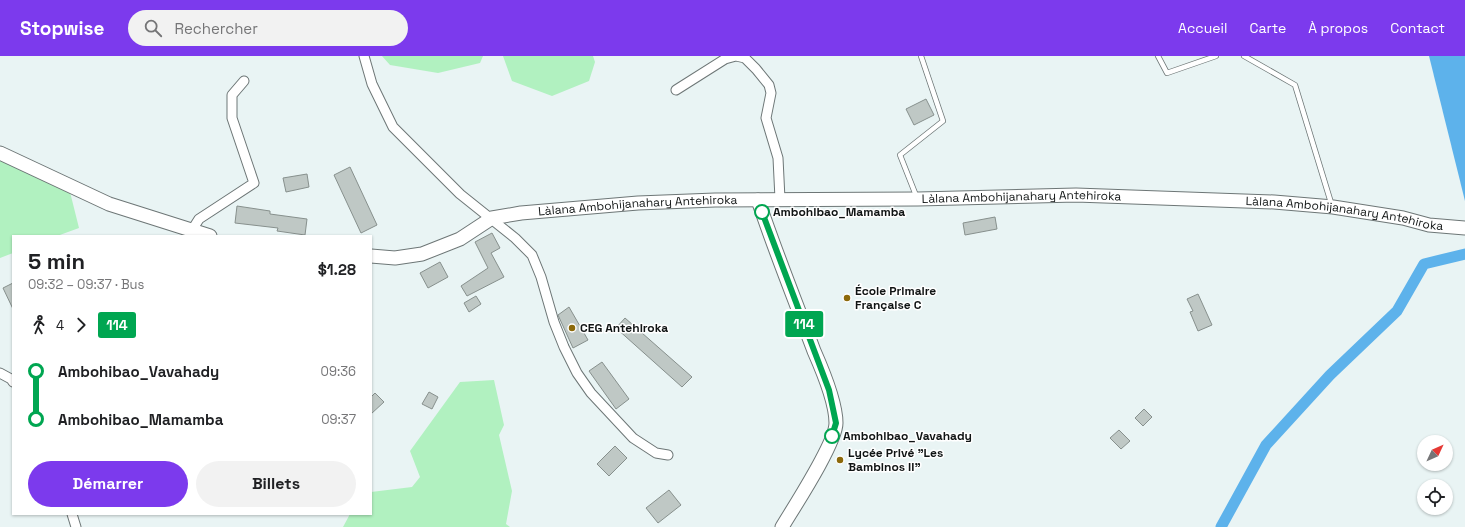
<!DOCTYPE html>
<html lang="fr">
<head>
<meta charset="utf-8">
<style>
	body { margin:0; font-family:"Space Grotesk",sans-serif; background:#f2f2f2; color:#202124; height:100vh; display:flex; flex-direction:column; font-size:15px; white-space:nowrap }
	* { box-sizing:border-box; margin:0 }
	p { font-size:13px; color:#757577 }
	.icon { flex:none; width:22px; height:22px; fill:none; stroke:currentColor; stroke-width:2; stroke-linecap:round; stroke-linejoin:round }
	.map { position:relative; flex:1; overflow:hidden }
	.panel { position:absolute; left:12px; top:179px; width:360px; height:280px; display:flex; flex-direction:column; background:#fff; border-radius:0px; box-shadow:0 1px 3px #0004 }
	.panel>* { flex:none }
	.badge { padding:0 8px; border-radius:3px; font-size:14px; line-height:26px }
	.needle { width:26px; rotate:46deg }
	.buttons { position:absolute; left:1417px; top:379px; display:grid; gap:8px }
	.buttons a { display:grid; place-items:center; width:36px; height:36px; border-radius:50%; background:#fff; box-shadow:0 1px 3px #0004; font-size:20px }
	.map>.badge { position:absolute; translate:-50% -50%; box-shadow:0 0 0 2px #fff }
	.legs { display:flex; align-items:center; gap:6px; height:44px; padding:0 16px; font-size:13px }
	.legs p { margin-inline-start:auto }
	.overview { display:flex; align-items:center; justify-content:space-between; height:68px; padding:0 16px }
	h1 { font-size:22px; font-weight:600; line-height:30px }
	.button { display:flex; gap:8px; margin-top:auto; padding:8px 16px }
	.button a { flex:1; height:46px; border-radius:24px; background:#7c3aed; color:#fff; font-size:16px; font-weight:600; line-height:46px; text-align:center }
	.button a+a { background:#f2f2f2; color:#202124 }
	ul { padding:0 16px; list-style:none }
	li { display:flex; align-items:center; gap:14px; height:48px; font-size:15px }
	li i { display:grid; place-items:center; width:6px; height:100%; margin:0 5px; background:currentColor }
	li i::after { content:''; width:10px; height:10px; margin:-5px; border:3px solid; border-radius:50%; background:#fff }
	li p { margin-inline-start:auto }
	li:first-child i { background:linear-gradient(#0000 50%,currentColor 0) }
	li:last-child i { background:linear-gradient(currentColor 50%,#0000 0) }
	header { display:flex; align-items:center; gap:24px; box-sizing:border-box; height:56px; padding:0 20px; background:#7c3aed; color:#fff }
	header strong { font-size:19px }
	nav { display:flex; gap:22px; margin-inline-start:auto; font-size:14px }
	.search { width:280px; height:36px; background:#f2f2f2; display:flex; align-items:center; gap:10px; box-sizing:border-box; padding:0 14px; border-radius:22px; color:#757577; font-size:15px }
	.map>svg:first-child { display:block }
	.green { fill:#b1f1c0 }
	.water { fill:#5db2eb }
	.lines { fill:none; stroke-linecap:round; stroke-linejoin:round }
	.canal { stroke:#5db2eb; stroke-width:11 }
	.building { fill:#bfc8c5; stroke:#87908d }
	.lane-casing { stroke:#6d7676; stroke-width:6 }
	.street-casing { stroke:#6d7676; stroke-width:11 }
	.secondary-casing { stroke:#6d7676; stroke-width:15 }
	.lane { stroke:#fff; stroke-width:4.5 }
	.street { stroke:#fff; stroke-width:9 }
	.secondary { stroke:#fff; stroke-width:13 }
	.line-1-casing { stroke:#fff; stroke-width:9 }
	.line-1 { stroke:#00a651; stroke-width:6 }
	.stop-1-dot { fill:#fff; stroke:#00a651; stroke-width:2 }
	.poi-dot { fill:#8c690a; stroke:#fff; stroke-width:1.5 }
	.labels { text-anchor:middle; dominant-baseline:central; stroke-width:3; stroke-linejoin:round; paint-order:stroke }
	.street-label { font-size:12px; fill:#101414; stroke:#fff }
	.stop-label { font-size:12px; font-weight:bold; fill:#101414; stroke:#fff; text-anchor:start }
	.poi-label { font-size:12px; font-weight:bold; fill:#101414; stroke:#fff; text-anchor:start }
</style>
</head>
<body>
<header>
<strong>Stopwise</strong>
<div class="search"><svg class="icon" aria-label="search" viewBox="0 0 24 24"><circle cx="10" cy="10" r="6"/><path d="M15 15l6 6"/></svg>Rechercher</div>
<nav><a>Accueil</a><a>Carte</a><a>À propos</a><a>Contact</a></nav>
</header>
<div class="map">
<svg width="1465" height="471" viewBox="0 0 1465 471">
	<rect width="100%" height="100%" fill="#e9f4f4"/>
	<!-- green -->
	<g class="green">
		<path d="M382,0H483L480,7L438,17L390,9Z"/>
		<path d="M503,0H593L595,6L589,25L552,40L512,25Z"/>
		<path d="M0,100L70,136L79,172L57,180H13V197L0,202Z"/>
		<path d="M494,324L504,369L499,379L512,435L506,468L510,471H343L350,458H371V436L412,431L420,421L410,395L460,326Z"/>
	</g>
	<!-- water -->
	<path class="water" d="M1429,0H1465V145Z"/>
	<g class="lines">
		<!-- canal -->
		<path class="canal" d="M1221,471L1266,389L1330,319L1397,255L1424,208L1465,198"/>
	</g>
	<!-- building -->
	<g class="building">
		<path d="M926,43L934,59L914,69L906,53Z"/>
		<path d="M350,111L377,169L361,177L334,119Z"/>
		<path d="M307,118L309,131L286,136L283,122Z"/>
		<path d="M237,150L270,155V158L307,163L305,179L277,175L278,172L235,167Z"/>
		<path d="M995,161L997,173L965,179L963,167Z"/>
		<path d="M492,177L500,192L491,197L504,221L467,240L461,230L488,212L475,186Z"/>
		<path d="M440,206L448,221L428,232L420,217Z"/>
		<path d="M13,227V253L3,232Z"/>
		<path d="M1198,238L1212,269L1198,275L1190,256L1193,255L1187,243Z"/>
		<path d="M476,240L481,248L469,256L464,247Z"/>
		<path d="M569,251L588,284L573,292L558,259Z"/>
		<path d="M625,262L692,321L682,331L616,272Z"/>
		<path d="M602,306L629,343L616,353L589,315Z"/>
		<path d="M429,336L438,341L432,353L422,348Z"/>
		<path d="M375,337L384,346L371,358V341Z"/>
		<path d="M1144,353L1152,361L1143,370L1135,362Z"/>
		<path d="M1119,374L1130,385L1121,393L1110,382Z"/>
		<path d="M615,390L627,402L609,420L597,408Z"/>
		<path d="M669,434L681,449L658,467L646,452Z"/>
	</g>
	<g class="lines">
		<defs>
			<g id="lane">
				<path d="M1158,0L1167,17L1216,0"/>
				<path d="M1244,0L1295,29L1332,150"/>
				<path d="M917,142L900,99L943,65L921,0"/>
			</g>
			<g id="street">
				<path d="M364,0L372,28L393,71L460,138L515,182L532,199L541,221L554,266L564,291L577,317L591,337L633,382L656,397L668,399"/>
				<path d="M676,34L725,3L736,0L745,2L756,13L769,29L771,37L766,62L778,102L780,143"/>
				<path d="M192,174L199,163L254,127L232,62V39L244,25"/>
				<path d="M0,317L11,323L13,326"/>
				<path d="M72,458L76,471"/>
			</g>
			<g id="secondary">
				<path d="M0,97L109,148L210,180"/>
				<path d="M758,144C775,195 795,244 814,295C822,313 836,347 836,367C836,387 794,451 782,471"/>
				<path id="s1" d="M371,200L395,202L422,198L460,183L492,162L521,157L638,147L715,144L918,143L1076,139L1274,146L1333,151L1403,162L1429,169L1465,172"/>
			</g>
		</defs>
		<!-- lane casing -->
		<use href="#lane" class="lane-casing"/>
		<!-- street casing -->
		<use href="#street" class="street-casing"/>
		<!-- secondary casing -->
		<use href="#secondary" class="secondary-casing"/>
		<!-- lane -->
		<use href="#lane" class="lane"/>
		<!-- street -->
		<use href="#street" class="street"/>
		<!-- secondary -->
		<use href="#secondary" class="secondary"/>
	</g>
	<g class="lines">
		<defs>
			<path id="line-1" d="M762,156L829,334L836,367L832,380"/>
		</defs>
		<!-- line-1 casing -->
		<use href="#line-1" class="line-1-casing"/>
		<!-- line-1 -->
		<use href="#line-1" class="line-1"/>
	</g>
	<!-- markers -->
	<g class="stop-1-dot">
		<circle cx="762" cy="156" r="7"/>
		<circle cx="832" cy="380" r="7"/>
	</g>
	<g class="poi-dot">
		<circle cx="847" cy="242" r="4"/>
		<circle cx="572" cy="272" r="4"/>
		<circle cx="840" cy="404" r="4"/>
	</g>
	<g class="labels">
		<!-- street labels -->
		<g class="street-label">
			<text stroke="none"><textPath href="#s1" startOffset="661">Làlana Ambohijanahary Antehiroka</textPath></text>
			<text stroke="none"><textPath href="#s1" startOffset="277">Làlana Ambohijanahary Antehiroka</textPath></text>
			<text stroke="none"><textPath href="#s1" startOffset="985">Làlana Ambohijanahary Antehiroka</textPath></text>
		</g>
		<!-- stop labels -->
		<g class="stop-label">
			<text x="773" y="156">Ambohibao_Mamamba</text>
			<text x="843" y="380">Ambohibao_Vavahady</text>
		</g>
		<!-- poi labels -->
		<g class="poi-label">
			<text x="855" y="235">École Primaire<tspan x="855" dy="14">Française C</tspan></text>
			<text x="580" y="272">CEG Antehiroka</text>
			<text x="848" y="397">Lycée Privé "Les<tspan x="848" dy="14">Bambinos II"</tspan></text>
		</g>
	</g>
</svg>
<div class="buttons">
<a><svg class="needle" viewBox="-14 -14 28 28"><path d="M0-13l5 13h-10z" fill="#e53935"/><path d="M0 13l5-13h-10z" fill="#757577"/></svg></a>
<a><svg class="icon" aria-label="locate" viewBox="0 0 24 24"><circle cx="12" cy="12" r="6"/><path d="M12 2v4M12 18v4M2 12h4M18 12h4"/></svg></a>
</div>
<b class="badge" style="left:804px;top:268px;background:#00a651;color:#fff">114</b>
<section class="panel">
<div class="overview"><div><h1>5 min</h1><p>09:32 – 09:37 · Bus</p></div><b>$1.28</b></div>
<div class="legs"><svg class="icon" aria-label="walk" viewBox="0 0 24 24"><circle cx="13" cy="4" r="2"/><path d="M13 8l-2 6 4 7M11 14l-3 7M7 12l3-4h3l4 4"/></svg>4<svg class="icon" aria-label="forward" viewBox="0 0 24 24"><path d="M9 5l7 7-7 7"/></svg><b class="badge" style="background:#00a651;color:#fff">114</b></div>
<ul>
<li><i style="color:#00a651"></i><b>Ambohibao_Vavahady</b><p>09:36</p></li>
<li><i style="color:#00a651"></i><b>Ambohibao_Mamamba</b><p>09:37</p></li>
</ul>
<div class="button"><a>Démarrer</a><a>Billets</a></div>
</section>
</div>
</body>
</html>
